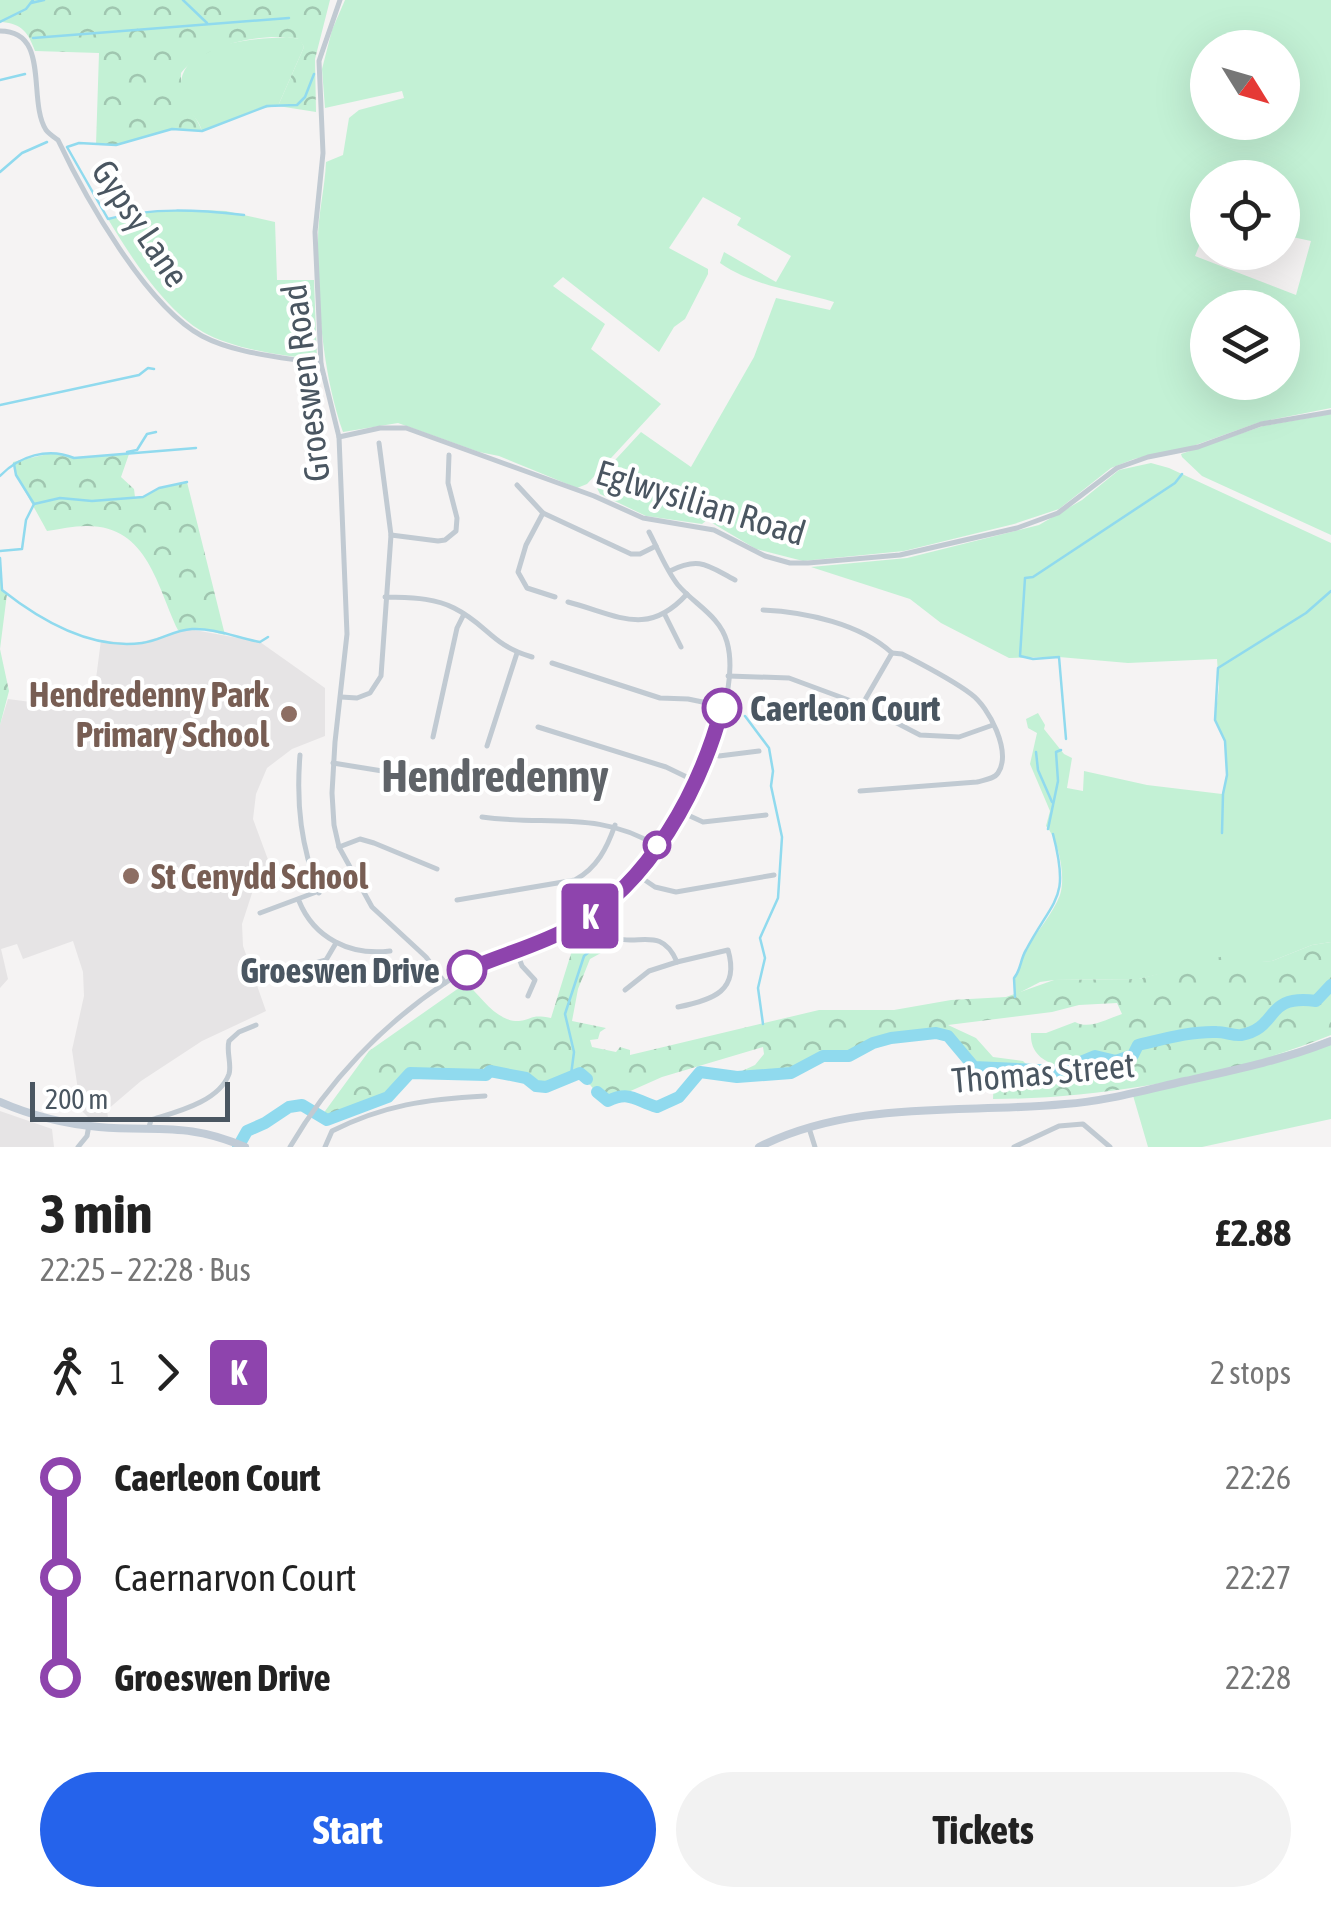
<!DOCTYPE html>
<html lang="en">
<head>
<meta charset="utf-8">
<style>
	body { margin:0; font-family:"Asap Condensed",sans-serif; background:#f2f2f2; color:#222; height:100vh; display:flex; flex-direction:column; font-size:38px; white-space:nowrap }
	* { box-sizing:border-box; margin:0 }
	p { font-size:32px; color:#767676 }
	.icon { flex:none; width:55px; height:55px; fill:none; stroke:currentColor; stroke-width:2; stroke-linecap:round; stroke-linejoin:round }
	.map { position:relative; height:1147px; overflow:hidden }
	.sheet { display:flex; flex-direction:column; background:#fff; flex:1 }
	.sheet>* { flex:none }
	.badge { padding:0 20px; border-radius:8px; font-size:35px; line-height:65px }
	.needle { width:65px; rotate:127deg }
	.controls { position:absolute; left:1190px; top:30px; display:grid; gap:20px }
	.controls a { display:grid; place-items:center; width:110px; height:110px; border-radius:50%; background:#fff; box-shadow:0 10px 40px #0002; font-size:50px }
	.scale { position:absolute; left:30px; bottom:25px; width:200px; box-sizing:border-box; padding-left:10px; border:5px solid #4a5661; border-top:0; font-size:28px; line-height:35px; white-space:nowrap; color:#4a5661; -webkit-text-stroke:8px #fff; paint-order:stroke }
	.map>.badge { position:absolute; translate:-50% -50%; box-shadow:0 0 0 5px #fff }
	.legs { display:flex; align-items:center; gap:15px; height:110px; padding:0 40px; font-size:32px }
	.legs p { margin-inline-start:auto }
	.head { display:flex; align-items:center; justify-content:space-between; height:170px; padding:0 40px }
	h1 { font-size:55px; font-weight:700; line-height:75px }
	.cta { display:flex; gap:20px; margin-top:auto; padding:20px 40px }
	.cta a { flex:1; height:115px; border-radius:60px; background:#2563eb; color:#fff; font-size:40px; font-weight:700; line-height:115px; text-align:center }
	.cta a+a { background:#f2f2f2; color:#222 }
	ul { padding:0 40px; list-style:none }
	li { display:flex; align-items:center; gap:35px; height:100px; font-size:38px }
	li i { display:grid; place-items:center; width:15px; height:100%; margin:0 12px; background:currentColor }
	li i::after { content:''; width:25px; height:25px; margin:-12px; border:8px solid; border-radius:50%; background:#fff }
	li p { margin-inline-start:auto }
	li:first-child i { background:linear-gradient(#0000 50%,currentColor 0) }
	li:last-child i { background:linear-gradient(currentColor 50%,#0000 0) }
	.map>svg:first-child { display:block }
	.education { fill:#e6e4e5 }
	.grass { fill:#c3f1d5; fill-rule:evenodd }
	.forest { fill:url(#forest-crowns); fill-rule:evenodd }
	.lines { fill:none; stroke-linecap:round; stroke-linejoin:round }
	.stream { stroke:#90daee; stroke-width:2.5 }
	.river { stroke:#90daee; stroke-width:12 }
	.street { stroke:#c1cad2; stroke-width:5 }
	.secondary { stroke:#c1cbd6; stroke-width:8 }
	.line-1-casing { stroke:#fff; stroke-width:22 }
	.line-1 { stroke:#8e44ad; stroke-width:15 }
	.stop-1-dot { fill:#fff; stroke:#8e44ad; stroke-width:5 }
	.education-dot { fill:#8d6e63; stroke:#fff; stroke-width:4 }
	.labels { text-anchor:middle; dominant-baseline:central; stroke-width:8; stroke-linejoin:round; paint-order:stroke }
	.street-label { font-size:35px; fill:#4a5661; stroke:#fff }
	.education-label { font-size:35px; font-weight:bold; fill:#785e54; stroke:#fff; text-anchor:end }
	.stop-label { font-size:35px; font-weight:bold; fill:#4a5661; stroke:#fff; text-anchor:start }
	.district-label { font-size:45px; font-weight:bold; fill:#5f6368; stroke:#fff }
</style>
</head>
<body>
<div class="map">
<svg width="1331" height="1147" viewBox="0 0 1331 1147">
	<defs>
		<pattern id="forest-crowns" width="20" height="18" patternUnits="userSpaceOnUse" patternTransform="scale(2.5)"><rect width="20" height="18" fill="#c3f1d5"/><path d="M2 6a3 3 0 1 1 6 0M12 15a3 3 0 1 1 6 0" fill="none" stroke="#a0c6b0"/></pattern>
	</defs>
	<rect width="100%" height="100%" fill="#f5f3f3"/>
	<!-- education -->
	<g class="education">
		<path d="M189,629L260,642L325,688V736L292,749L267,768L256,794L253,819L270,865L254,887L242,924L243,946L266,1011L202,1041L141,1081L107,1110L108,1118L88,1117L81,1110L72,1050L84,996L83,972L73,941L23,959L17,944L1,949L8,979L0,988V725L8,699L92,710L101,640L134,644Z"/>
		<path d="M0,1111L52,1129L54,1147H0Z"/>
	</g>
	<!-- grass -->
	<g class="grass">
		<path d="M0,0H33L26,9L0,22Z"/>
		<path d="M345,0H1331V408L1260,422L1190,447L1134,459L1111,468L1059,509L1014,524L904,551L803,561L756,549L707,520L702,524L646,516L600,494L597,488L604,472L641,432L691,467L754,357L776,298L830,310L834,302C794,290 755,287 720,263L724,252L776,282L791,256L737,225L741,218L703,197L669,248L708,269V274L685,319L674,327L659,352L563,277L553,286L605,324L591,349L661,404L587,484L577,488L499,456L479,452L398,423L343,432C323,375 317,302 318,240C318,214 325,188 326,162L343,155L349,118L359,110L404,98L402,91L325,108L322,69L332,30ZM1208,48H1282V122H1208ZM1208,178H1282L1283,235L1311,241L1296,295L1195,256L1208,224ZM1208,308H1282V382H1208Z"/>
		<path d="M287,37L300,39L304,47L278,106L257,109L202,131C198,115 183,111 181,91C176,42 253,39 287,37Z"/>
		<path d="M203,210L226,211L275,222L277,280H314L317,359C285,357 230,348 203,332C165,310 130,256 108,219L146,212Z"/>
		<path d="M1331,414V535L1202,476L1182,457L1181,454L1263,426Z"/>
		<path d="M1151,463L1169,468L1331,543V942L1312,945L1272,961L1172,971L1139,979L1054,980L1040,982L1015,995L1014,978C1021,970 1021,960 1026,950C1036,932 1053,914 1060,895C1066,877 1059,840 1046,826L1050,811L1030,764L1037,733L1028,728L1026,719L1038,713L1045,725L1044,729L1064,754L1072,758L1067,788L1083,791L1084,771L1147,785L1222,794L1227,775L1225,741L1215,720L1219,687L1217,659L1128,663L1059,657L1009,658L941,623L910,599L811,567L907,558L1039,525L1082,500L1119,470Z"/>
		<path d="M1331,1037V1119L1202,1147H1148L1132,1092L1301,1048Z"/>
	</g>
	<!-- forest -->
	<g class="forest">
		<path d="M33,0H330L315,59L316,112L278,106L304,47L299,39C264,32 204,44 181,73C180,112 192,104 202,131L172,129L116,145H96L99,53L35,51C28,32 22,24 2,22L26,9Z"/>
		<path d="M52,453L74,458L129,454L121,477L134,489L135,497H143L159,488L187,482L225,635L201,629L178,630C157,587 148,525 86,526C73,526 60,529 47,531L16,475L13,462Z"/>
		<path d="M0,573L2,590L7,594L0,649L9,691L0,725Z"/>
		<path d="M597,935L610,948L590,959L578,989L572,1021L606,1028L600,1032L598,1039L590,1040L592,1047L616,1052L620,1047L630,1050V1055L819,1010H894L951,1000L1006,997L1054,980L1139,979L1246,950L1253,962L1272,961L1312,945L1331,942V1035C1230,1076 1101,1099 993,1099L994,1078L982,1075L979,1067L966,1060L948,1037L936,1033L890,1038L873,1043L849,1056H823L791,1073L731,1076L755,1065L764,1054L763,1047L662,1077L608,1101L602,1099L580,1073L565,1076L546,1087L536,1086L526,1078L490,1071L486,1075L410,1073L388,1097L327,1120L320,1118L369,1051L466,983C481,996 496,1022 519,1021C534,1019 530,1014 551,1018L574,944ZM1117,1003L1122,1014C1106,1019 1090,1030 1075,1022L1046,1033H1031C1030,1051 1041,1061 1059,1066L1065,1057L1076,1056C1066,1074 1051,1071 1032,1070L1023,1061L993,1057L976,1038L948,1025L1052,1012L1079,1005Z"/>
	</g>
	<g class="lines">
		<!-- stream -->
		<g class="stream">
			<path d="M183,0L207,23"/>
			<path d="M31,3L44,0"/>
			<path d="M0,22L26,9L33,0"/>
			<path d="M33,38L289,18"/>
			<path d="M0,80L25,74"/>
			<path d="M0,172L22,153L47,142"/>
			<path d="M244,215C199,210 152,207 108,219L67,147L79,143L116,145L172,129L202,131L267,106L297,105L305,97L314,74"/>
			<path d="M0,405L139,375L148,368L154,369"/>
			<path d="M127,452L137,450L147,434L156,432"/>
			<path d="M0,476C19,456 48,447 74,458L196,448"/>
			<path d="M34,504L60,498L92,501L143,497L159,488L187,482"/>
			<path d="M0,551L22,549L26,520L34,504L16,475L14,464"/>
			<path d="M0,558L2,590C40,620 90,650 142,643C160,641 173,630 192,629C215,628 238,638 260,642L268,637"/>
			<path d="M745,716L769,748L773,771L771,786L782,837L778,898L760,938L765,958L758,988L763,1024"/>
			<path d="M1066,739L1059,657L1033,659L1020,656L1025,578L1033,577L1175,483L1182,474"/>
			<path d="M1036,752L1038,770L1052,802"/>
			<path d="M1048,829L1058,781L1056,752L1061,750"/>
			<path d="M1222,833L1223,794L1227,775L1225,741L1215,720L1218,668L1306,613L1331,591"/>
			<path d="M1015,997L1014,978C1021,970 1020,960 1026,950C1055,896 1070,900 1053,834"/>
			<path d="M571,1075L574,1052L565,1014L584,956L589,952L583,946L582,939"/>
		</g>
		<!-- river -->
		<g class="river">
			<path d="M597,1092L608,1101C630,1090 636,1101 657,1107L679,1097L700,1072L737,1077L791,1073L823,1056H849L873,1043L891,1038L936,1033L948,1036L974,1067L1059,1071L1095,1056L1116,1061L1133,1055L1138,1045C1164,1039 1191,1031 1217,1032C1225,1032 1234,1036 1241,1035C1280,1028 1263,994 1316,1001L1331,985"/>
			<path d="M238,1147L247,1131L265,1123L289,1107L302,1105L327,1120L388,1097L410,1073L486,1075L490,1071L526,1078L536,1086L546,1087L580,1073L587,1079"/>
		</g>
		<!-- street -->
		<g class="street">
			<path d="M340,0L319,61L323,153L315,232L321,364L339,437L347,634L335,742L332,793L334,825L339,847L372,907L426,957L445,983"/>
			<path d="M0,31C51,31 27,100 46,130C49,134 54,137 58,140C85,197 146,306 202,336C236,354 283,357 321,364"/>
			<path d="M339,437L380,428H406L594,496L643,518L714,530L765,556L790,563H808L900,555L1017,528L1058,513L1117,468L1148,457L1198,447L1261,424L1331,412"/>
			<path d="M517,485L543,513L631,554H640L656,546"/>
			<path d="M543,513L526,545L518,572L527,588L555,597"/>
			<path d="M391,535L438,541L445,540L456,531L457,518L448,483L449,455"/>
			<path d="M670,571C700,556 708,566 735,580"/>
			<path d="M385,597C409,598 433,597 454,608C488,625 491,645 532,657"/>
			<path d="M568,602C618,615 647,638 687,594"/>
			<path d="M763,610C806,612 861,624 892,653"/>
			<path d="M665,615L681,647"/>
			<path d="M552,663L660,698L688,699L722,706"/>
			<path d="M728,676L789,678L862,705L920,735L959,737L993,725"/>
			<path d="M341,697L357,698L370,693L381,676L391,535L379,443"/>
			<path d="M538,727L666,767L695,781"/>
			<path d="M433,737L457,628L464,614"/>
			<path d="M487,746L517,653"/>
			<path d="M708,752L719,756L759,751"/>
			<path d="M300,755C296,805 301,846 319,893"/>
			<path d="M333,763L401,774L434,791"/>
			<path d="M860,791L977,782C984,780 994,779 998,773C1012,752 989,707 971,694C951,679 925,666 902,654L892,653L862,705"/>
			<path d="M679,811L703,822L766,815"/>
			<path d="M482,817C545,826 600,810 657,846"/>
			<path d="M339,847L360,839L374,843L437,869"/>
			<path d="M636,874L655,887L676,892L774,875"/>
			<path d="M457,900L575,880C597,868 607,848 615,825"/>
			<path d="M299,901C314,938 350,956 390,951"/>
			<path d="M260,913L354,878"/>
			<path d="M592,915C597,922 601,930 608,934C634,951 660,922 677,962L728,950C740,991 713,1000 678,1007"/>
			<path d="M516,950L522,966L535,980L528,996"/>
			<path d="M272,975L326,960L336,943"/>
			<path d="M625,990L649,971L677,962"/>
			<path d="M149,1127L151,1120C176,1112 219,1102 229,1074C232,1064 226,1052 229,1041L239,1032L256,1025"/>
			<path d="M809,1128L815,1147"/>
			<path d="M78,1147L87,1136L89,1125"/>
			<path d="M290,1147C328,1082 382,1025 445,983C490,953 545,947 590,917C651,876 748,717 727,642C720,616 694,604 678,585C666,570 658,549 649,532"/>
			<path d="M325,1147L332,1131C384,1105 427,1099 485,1096"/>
			<path d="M1014,1147L1059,1126L1083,1124L1110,1147"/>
		</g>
		<!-- secondary -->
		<g class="secondary">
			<path d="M0,1102C32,1116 64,1124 99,1127C157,1132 188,1122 245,1147"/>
			<path d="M759,1147C854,1099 963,1114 1065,1104C1106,1101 1145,1090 1185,1081C1235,1070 1283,1060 1331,1041"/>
		</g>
	</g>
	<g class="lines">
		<defs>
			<path id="line-1" d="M467,970C501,955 540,945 574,926C650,883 700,790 722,708"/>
		</defs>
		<!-- line-1 casing -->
		<use href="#line-1" class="line-1-casing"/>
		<!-- line-1 -->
		<use href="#line-1" class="line-1"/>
	</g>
	<!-- markers -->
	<g class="stop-1-dot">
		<circle cx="722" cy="708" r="18"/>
		<circle cx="657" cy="845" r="12"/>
		<circle cx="467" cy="970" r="18"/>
	</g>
	<g class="education-dot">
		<circle cx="289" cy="714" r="10"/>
		<circle cx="131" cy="876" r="10"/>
	</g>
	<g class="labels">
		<!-- street labels -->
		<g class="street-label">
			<text transform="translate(141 223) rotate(56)">Gypsy Lane</text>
			<text transform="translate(305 383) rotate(-97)">Groeswen Road</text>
			<text transform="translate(701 502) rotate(17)">Eglwysilian Road</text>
			<text transform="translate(1043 1072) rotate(-5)">Thomas Street</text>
		</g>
		<!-- education labels -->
		<g class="education-label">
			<text x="269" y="694">Hendredenny Park<tspan x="269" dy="40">Primary School</tspan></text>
			<text x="151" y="876" text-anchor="start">St Cenydd School</text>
		</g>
		<!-- stop labels -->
		<g class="stop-label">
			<text x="750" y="708">Caerleon Court</text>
			<text x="440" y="970" text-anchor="end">Groeswen Drive</text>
		</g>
		<!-- district labels -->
		<g class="district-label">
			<text x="495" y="776">Hendredenny</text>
		</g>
	</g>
</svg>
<div class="controls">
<a><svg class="needle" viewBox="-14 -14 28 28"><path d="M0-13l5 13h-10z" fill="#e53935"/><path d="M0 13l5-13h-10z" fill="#767676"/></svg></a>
<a><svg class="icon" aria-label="locate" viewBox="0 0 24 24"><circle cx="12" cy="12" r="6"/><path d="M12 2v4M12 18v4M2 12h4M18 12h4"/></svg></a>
<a><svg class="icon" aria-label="layers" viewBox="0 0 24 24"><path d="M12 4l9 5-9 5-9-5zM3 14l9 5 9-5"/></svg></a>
</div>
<div class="scale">200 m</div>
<b class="badge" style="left:590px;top:916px;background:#8e44ad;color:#fff">K</b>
</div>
<section class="sheet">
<div class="head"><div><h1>3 min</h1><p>22:25 – 22:28 · Bus</p></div><b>£2.88</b></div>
<div class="legs"><svg class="icon" aria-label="walk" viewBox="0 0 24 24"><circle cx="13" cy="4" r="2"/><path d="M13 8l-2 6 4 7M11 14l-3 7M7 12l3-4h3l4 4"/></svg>1<svg class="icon" aria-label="forward" viewBox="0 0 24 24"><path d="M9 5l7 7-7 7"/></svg><b class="badge" style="background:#8e44ad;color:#fff">K</b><p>2 stops</p></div>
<ul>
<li><i style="color:#8e44ad"></i><b>Caerleon Court</b><p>22:26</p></li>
<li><i style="color:#8e44ad"></i><span>Caernarvon Court</span><p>22:27</p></li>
<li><i style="color:#8e44ad"></i><b>Groeswen Drive</b><p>22:28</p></li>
</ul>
<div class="cta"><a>Start</a><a>Tickets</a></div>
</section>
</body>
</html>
